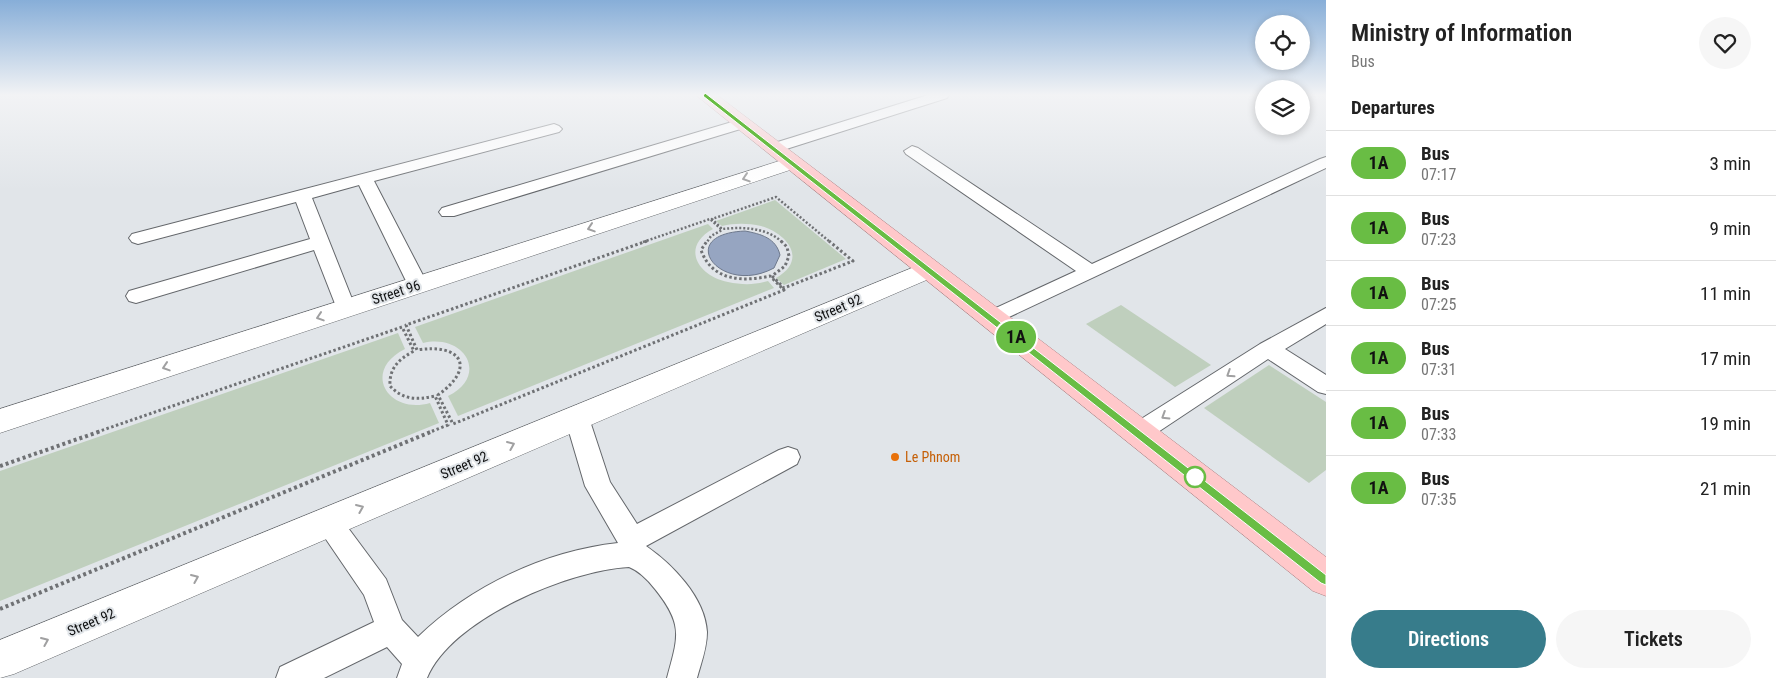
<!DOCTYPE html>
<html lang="en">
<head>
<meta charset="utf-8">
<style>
	body { margin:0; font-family:"Roboto Condensed",sans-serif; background:#f6f6f6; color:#222; height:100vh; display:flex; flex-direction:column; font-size:19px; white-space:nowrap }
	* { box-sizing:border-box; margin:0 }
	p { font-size:16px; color:#767676 }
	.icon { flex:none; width:28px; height:28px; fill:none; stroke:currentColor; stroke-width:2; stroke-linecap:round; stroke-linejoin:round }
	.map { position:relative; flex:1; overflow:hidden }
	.side { display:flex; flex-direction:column; background:#fff; width:450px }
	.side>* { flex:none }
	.badge { padding:0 10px; border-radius:16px; font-size:18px; line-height:32px }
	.fabs { position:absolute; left:1255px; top:15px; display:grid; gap:10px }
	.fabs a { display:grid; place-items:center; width:55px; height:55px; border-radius:50%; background:#fff; box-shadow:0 2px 8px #0003; font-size:25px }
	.map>.badge { position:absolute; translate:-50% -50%; box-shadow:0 0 0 2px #fff }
	h2 { padding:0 25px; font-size:19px; line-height:45px }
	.round { display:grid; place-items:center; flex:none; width:52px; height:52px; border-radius:26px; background:#f6f6f6 }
	.head { display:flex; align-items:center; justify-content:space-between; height:85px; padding:0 25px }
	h1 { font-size:24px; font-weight:600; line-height:38px }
	.button { display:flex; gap:10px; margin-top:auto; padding:10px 25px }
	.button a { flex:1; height:58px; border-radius:30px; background:#377c8b; color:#fff; font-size:20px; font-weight:600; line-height:58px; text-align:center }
	.button a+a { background:#f6f6f6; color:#222 }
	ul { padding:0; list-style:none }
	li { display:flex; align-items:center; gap:15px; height:65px; padding:0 25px; border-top:1px solid #e0e0e0 }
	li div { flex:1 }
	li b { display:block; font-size:19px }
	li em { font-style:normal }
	li .badge { min-width:55px; font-weight:700; text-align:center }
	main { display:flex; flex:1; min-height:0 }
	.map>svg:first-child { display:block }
	.green { fill:#bfcfbd }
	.water { fill:#96a5c1; stroke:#6e798d }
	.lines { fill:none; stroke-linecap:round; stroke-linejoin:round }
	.service-casing { stroke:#64676b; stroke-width:2 }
	.minor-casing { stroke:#64676b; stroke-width:1 }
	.trunk-casing { stroke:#ac7f82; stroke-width:1 }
	.path-far2 { stroke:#6f7174; stroke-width:2.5; stroke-dasharray:2 2; stroke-linecap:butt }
	.path-far1 { stroke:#6f7174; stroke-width:3; stroke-dasharray:2.5 2.5; stroke-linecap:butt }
	.path { stroke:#6f7174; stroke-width:4; stroke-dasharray:3 3; stroke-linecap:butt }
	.service { fill:#fff; fill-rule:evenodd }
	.minor { fill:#fff; fill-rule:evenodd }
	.trunk { fill:#ffc8ca; fill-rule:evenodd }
	.oneway { stroke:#a0a0a1 }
	.line { fill:#69bd44; stroke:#fff }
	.food-dot { fill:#e8710a; stroke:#e1e5e9; stroke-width:2 }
	.stop-dot { fill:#fff; stroke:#69bd44; stroke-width:2.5 }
	.labels { text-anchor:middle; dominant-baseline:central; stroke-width:4; stroke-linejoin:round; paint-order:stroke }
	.street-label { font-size:14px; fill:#111213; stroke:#e1e5e9 }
	.food-label { font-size:14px; fill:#c56008; stroke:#e1e5e9; text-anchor:start }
</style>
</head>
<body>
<main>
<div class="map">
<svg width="1326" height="678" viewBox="0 0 1326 678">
	<rect width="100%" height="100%" fill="#e1e5e9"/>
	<!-- green -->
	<g class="green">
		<path d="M775,200L846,259L784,285L776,278C808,260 788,234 761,226C748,223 734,223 722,226L716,221Z"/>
		<path d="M708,224L713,229C680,247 698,276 728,282C742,285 755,285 768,281L774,288L458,416L448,396C490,375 464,333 423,343L415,327Z"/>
		<path d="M1121,305L1211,365L1175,387L1086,324Z"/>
		<path d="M398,333L405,349C361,371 388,415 430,403L439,423L0,601V471Z"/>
		<path d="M1269,365L1326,402V470L1309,483L1204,408Z"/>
	</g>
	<!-- water -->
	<path class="water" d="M745,231C761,234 776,238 780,255L774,268C720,297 673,234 745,231Z"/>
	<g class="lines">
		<defs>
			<g id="service">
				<path d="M928,95H949L947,98L780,151H768L766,148L768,145Z"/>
				<path d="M742,119L750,124L747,127L454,216H442L439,212L442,208Z"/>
				<path d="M554,124L559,126L562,129L559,132L374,181L428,285L425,290L418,291L411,290L408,285L359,185L312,198L356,309L353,314L346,316L339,314L314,250L136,303L129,301L126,296L129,291L310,239L296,202L138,244L132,242L129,238L132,234Z"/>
				<path d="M912,146L918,148L1092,264L1320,159L1326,157V168L992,325L985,323L982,318L985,313L1076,271L906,154L904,151Z"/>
				<path d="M1326,308V324L1285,349L1326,375V394L1318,392L1268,359L1146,440L1138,443L1130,440L1126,433L1130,426L1260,344Z"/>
				<path d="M577,409L585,411L589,418L610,482L637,524L779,450L788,447L797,450L800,457L797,464L646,546C672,564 705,597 707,632C707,648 701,663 697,678H667C678,637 684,625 655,589C648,580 639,571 629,567C569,570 451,619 427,678H397L402,664L387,647L324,678H276L280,667L374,622L364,595L319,529L315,521L319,513L328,509L337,513L386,579L402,620L418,637C471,586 545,551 618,543L585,486L565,418L569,411Z"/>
			</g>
			<g id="minor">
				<path d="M792,157L799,159L802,163L799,167L0,433V409Z"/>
				<path d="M929,261L938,263L941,269L938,275L14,674L0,678V640Z"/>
			</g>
			<path id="trunk" d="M696,95H717L1326,557V596L1313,591Z"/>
		</defs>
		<!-- service casing -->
		<use href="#service" class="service-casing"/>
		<!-- minor casing -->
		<use href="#minor" class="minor-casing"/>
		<!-- trunk casing -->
		<use href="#trunk" class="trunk-casing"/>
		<!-- path-far2 -->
		<g class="path-far2">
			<path d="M643,242L710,219L722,230L711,236L707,242"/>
			<path d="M782,242C766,227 742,227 722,229L712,219L776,197L830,242"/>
		</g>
		<!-- path-far1 -->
		<g class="path-far1">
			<path d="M647,241L406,325L417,350C461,343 477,367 438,395L453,424L784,290L770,276C742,282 712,281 701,250L707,241"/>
			<path d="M781,241L787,247L789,256L785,266L772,276L784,288L853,261L829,241"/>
			<path d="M97,432L402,327L414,351C399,359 389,368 390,386C403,400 417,400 435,396L448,425L430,432"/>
		</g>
		<!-- path -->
		<g class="path">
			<path d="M0,466L101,431"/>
			<path d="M0,609L433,431"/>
		</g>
		<!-- service -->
		<use href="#service" class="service"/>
		<!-- minor -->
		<use href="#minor" class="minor"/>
		<!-- trunk -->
		<use href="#trunk" class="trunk"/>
	</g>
	<!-- one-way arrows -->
	<defs><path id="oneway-chevron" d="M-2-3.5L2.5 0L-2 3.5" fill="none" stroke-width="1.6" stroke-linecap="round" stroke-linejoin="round" transform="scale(1.25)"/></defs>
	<g class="oneway">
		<use href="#oneway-chevron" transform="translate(746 178) rotate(162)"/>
		<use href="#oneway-chevron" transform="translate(591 228) rotate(162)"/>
		<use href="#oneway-chevron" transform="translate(320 317) rotate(162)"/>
		<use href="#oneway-chevron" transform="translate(166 367) rotate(162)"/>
		<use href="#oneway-chevron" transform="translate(1230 374) rotate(147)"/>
		<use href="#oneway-chevron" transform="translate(1165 416) rotate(148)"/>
		<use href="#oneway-chevron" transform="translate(511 445) rotate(-23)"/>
		<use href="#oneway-chevron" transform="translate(360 508) rotate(-23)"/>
		<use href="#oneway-chevron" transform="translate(195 578) rotate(-23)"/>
		<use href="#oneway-chevron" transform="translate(45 641) rotate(-23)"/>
	</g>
	<!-- sky -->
	<linearGradient id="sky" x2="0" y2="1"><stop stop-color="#87aed8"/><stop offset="0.5" stop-color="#f2f3f5"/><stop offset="1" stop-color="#f2f3f5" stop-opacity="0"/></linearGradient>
	<rect width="1326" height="190" fill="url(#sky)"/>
	<!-- line -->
	<path class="line" d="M705,93L1326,575V585L1321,583L703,96Z"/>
	<!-- markers -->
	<circle class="food-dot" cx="895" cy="457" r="5"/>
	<circle class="stop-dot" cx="1195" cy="477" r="10"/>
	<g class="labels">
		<!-- street labels -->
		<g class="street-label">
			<text transform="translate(396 292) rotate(-18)">Street 96</text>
			<text transform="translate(838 308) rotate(-23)">Street 92</text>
			<text transform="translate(464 465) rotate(-23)">Street 92</text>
			<text transform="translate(91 622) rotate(-23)">Street 92</text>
		</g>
		<!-- food labels -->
		<g class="food-label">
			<text x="905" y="457">Le Phnom</text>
		</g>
	</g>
</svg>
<div class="fabs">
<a><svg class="icon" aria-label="locate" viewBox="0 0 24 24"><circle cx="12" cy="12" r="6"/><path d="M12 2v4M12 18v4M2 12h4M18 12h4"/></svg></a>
<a><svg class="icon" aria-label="layers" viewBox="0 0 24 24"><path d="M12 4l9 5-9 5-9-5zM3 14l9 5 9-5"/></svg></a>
</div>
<b class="badge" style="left:1016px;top:337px;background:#69bd44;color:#111">1A</b>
</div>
<section class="side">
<div class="head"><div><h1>Ministry of Information</h1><p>Bus</p></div><a class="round"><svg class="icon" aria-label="heart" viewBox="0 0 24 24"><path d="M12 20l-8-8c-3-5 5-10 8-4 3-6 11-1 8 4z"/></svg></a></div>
<h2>Departures</h2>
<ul>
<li><span class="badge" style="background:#69bd44;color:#111">1A</span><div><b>Bus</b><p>07:17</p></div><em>3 min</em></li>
<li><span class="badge" style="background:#69bd44;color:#111">1A</span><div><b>Bus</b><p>07:23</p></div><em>9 min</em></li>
<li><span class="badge" style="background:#69bd44;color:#111">1A</span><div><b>Bus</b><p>07:25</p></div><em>11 min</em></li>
<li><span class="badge" style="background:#69bd44;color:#111">1A</span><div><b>Bus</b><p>07:31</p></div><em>17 min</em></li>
<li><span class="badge" style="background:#69bd44;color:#111">1A</span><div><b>Bus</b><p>07:33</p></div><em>19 min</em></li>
<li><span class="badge" style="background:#69bd44;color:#111">1A</span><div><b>Bus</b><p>07:35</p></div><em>21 min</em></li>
</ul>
<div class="button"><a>Directions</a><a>Tickets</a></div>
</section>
</main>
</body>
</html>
